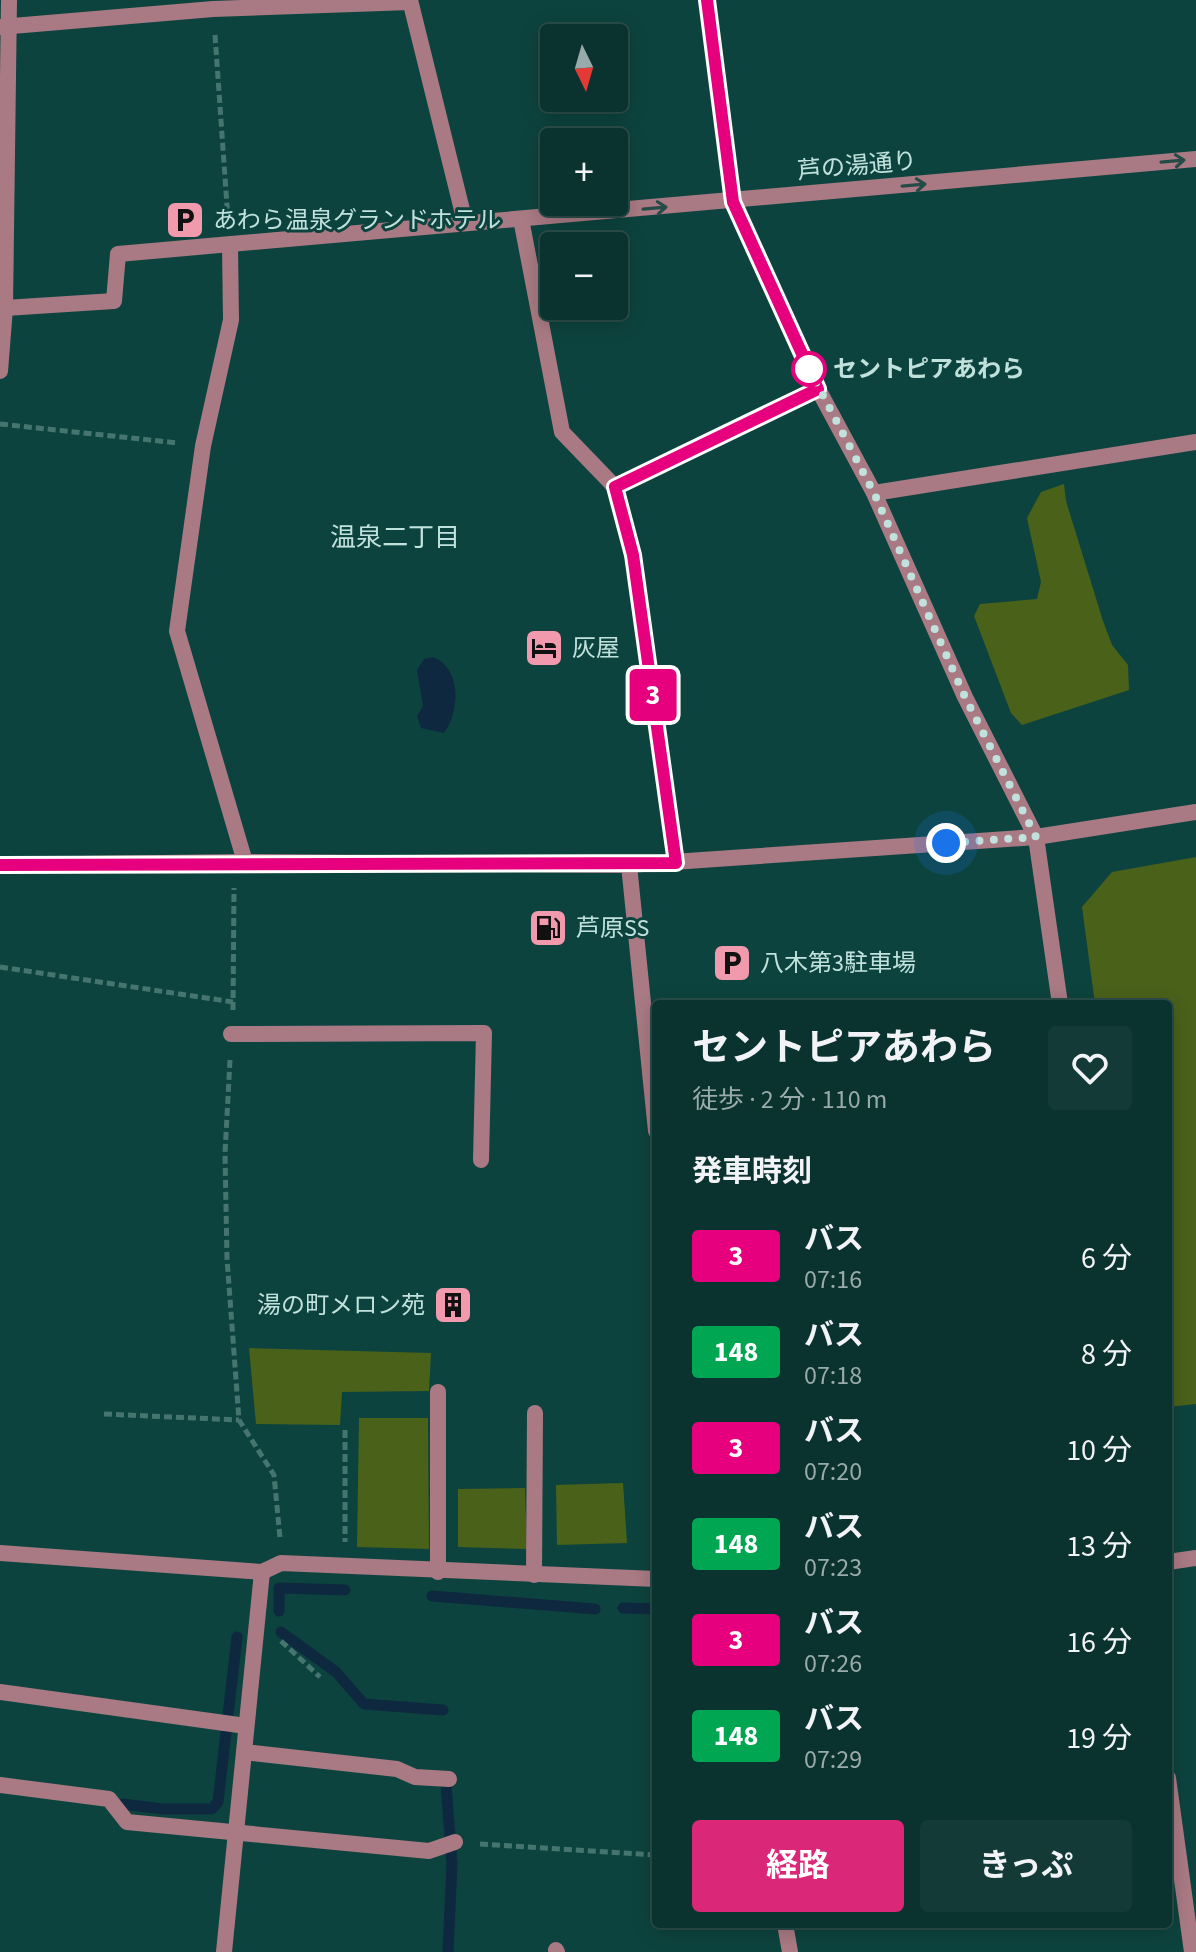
<!DOCTYPE html>
<html lang="ja">
<head>
<meta charset="utf-8">
<style>
	body { margin:0; font-family:"Source Sans 3","Noto Sans JP",sans-serif; background:#133a36; color:#f1f3f6; height:100vh; display:flex; flex-direction:column; font-size:30px; white-space:nowrap }
	* { box-sizing:border-box; margin:0 }
	p { font-size:26px; color:#9aa }
	.icon { flex:none; width:44px; height:44px; fill:none; stroke:currentColor; stroke-width:2; stroke-linecap:round; stroke-linejoin:round }
	.map { position:relative; flex:1; overflow:hidden }
	.panel { position:absolute; left:652px; top:1000px; width:520px; height:928px; display:flex; flex-direction:column; background:#0a322e; border-radius:8px; box-shadow:0 4px 20px #0003,0 0 0 2px #2a4d4a }
	.panel>* { flex:none }
	.badge { padding:0 16px; border-radius:6px; font-size:28px; line-height:52px }
	.needle { width:52px; rotate:175deg }
	.tools { position:absolute; left:540px; top:24px; display:grid; gap:16px }
	.tools a { display:grid; place-items:center; width:88px; height:88px; border-radius:8px; background:#0a322e; box-shadow:0 4px 20px #0003,0 0 0 2px #2a4d4a; font-size:40px }
	.you { position:absolute; width:40px; height:40px; margin:-20px; border:6px solid #fff; border-radius:50%; background:#1a73e8; box-shadow:0 0 0 12px #1a73e833 }
	.map>.badge { position:absolute; translate:-50% -50%; box-shadow:0 0 0 4px #fff }
	h2 { padding:0 40px; font-size:30px; line-height:72px }
	.round { display:grid; place-items:center; flex:none; width:84px; height:84px; border-radius:8px; background:#133a36 }
	.head { display:flex; align-items:center; justify-content:space-between; height:136px; padding:0 40px }
	h1 { font-size:38px; font-weight:700; line-height:60px }
	.button { display:flex; gap:16px; margin-top:auto; padding:16px 40px }
	.button a { flex:1; height:92px; border-radius:8px; background:#db2777; color:#fff; font-size:32px; font-weight:700; line-height:92px; text-align:center }
	.button a+a { background:#133a36; color:#f1f3f6 }
	ul { padding:0; list-style:none }
	li { display:flex; align-items:center; gap:24px; height:96px; padding:0 40px }
	li div { flex:1 }
	li b { display:block; font-size:30px }
	li em { font-style:normal }
	li .badge { min-width:88px; font-weight:700; text-align:center }
	.map>svg:first-child { display:block }
	.green { fill:#4a611a }
	.water { fill:#0e293f }
	.lines { fill:none; stroke-linecap:round; stroke-linejoin:round }
	.stream { stroke:#0e293f; stroke-width:11 }
	.path { stroke:#467570; stroke-width:5; stroke-dasharray:8 4; stroke-linecap:butt }
	.minor { stroke:#a97a83; stroke-width:16 }
	.tertiary { stroke:#a97a83; stroke-width:16 }
	.oneway { stroke:#244b48 }
	.line-casing { stroke:#fff; stroke-width:18 }
	.line { stroke:#e6007e; stroke-width:12 }
	.walk { stroke:#c1e1dc; stroke-width:8; stroke-dasharray:0 14.4 }
	.stop-dot { fill:#fff; stroke:#e6007e; stroke-width:4 }
	.labels { text-anchor:middle; dominant-baseline:central; stroke-width:6; stroke-linejoin:round; paint-order:stroke }
	.street-label { font-size:24px; fill:#c1e1dc; stroke:#0d433e }
	.poi-label { font-size:24px; fill:#c1e1dc; stroke:#0d433e; text-anchor:start }
	.stop-label { font-size:24px; font-weight:bold; fill:#c1e1dc; stroke:#0d433e; text-anchor:start }
	.neighbourhood-label { font-size:26px; fill:#c1e1dc; stroke:#0d433e }
</style>
</head>
<body>
<div class="map">
<svg width="1196" height="1952" viewBox="0 0 1196 1952">
	<rect width="100%" height="100%" fill="#0d433e"/>
	<!-- green -->
	<g class="green">
		<path d="M1064,484L1066,501L1103,621L1112,645L1128,665L1129,690L1022,725L1011,713L974,616L980,604L1037,599L1041,582L1027,518L1041,492Z"/>
		<path d="M1196,857V1404L1168,1407V1004H1095L1082,907L1112,872Z"/>
		<path d="M249,1348L431,1353L429,1391L342,1392L340,1425L256,1424Z"/>
		<path d="M359,1418H428L429,1549L357,1547Z"/>
		<path d="M623,1483L627,1543L557,1545L556,1485Z"/>
		<path d="M525,1488L527,1549L458,1547V1489Z"/>
	</g>
	<!-- water -->
	<path class="water" d="M433,657C462,668 460,712 444,733L421,728L417,716L423,706L417,670L424,659Z"/>
	<g class="lines">
		<!-- stream -->
		<g class="stream">
			<path d="M432,1596L595,1609"/>
			<path d="M623,1608L656,1609"/>
			<path d="M279,1611V1588L345,1590"/>
			<path d="M281,1632L336,1672L364,1704L443,1710"/>
			<path d="M446,1784L452,1864L448,1952"/>
			<path d="M123,1804L163,1809H212L218,1802L237,1637"/>
		</g>
		<!-- path -->
		<g class="path">
			<path d="M215,35L228,220"/>
			<path d="M0,424L178,443"/>
			<path d="M0,967L233,1002"/>
			<path d="M233,1010L234,888"/>
			<path d="M230,1060L225,1153L227,1259L239,1420L274,1475L280,1538"/>
			<path d="M104,1414L239,1420"/>
			<path d="M345,1430V1542"/>
			<path d="M281,1641L320,1677"/>
			<path d="M480,1844L656,1855"/>
		</g>
		<!-- minor -->
		<g class="minor">
			<path d="M410,0L465,222"/>
			<path d="M707,0L733,202L818,389L874,493L965,697L1036,837L1060,1004"/>
			<path d="M0,27L213,9L410,2"/>
			<path d="M521,219L562,432L615,487L633,555L676,863"/>
			<path d="M230,245L231,320L203,446L177,631L245,862"/>
			<path d="M5,308L114,301L118,254L1196,159"/>
			<path d="M615,487L818,389"/>
			<path d="M874,493L1196,442"/>
			<path d="M629,865L656,1131"/>
			<path d="M231,1034L484,1033L481,1160"/>
			<path d="M438,1392V1572"/>
			<path d="M0,1553L262,1572L281,1563L656,1579"/>
			<path d="M1168,1562L1196,1558"/>
			<path d="M534,1575L535,1413"/>
			<path d="M0,1692L246,1726"/>
			<path d="M244,1752L397,1769L415,1777L449,1779"/>
			<path d="M1168,1778L1192,1952"/>
			<path d="M0,1785L109,1799L127,1822L429,1851L455,1842"/>
			<path d="M785,1924L790,1952"/>
			<path d="M556,1950L557,1952"/>
			<path d="M224,1952L262,1572"/>
		</g>
		<!-- tertiary -->
		<g class="tertiary">
			<path d="M0,371L5,308L9,0"/>
			<path d="M0,865L245,862L629,865L1036,837L1196,812"/>
		</g>
	</g>
	<!-- one-way arrows -->
	<defs><path id="oneway-shaft" d="M-6 0H5M1.5-3L5.5 0L1.5 3" fill="none" stroke-width="1.6" stroke-linecap="round" stroke-linejoin="round" transform="scale(2)"/></defs>
	<g class="oneway">
		<use href="#oneway-shaft" transform="translate(1173 161) rotate(-5)"/>
		<use href="#oneway-shaft" transform="translate(914 185) rotate(-5)"/>
		<use href="#oneway-shaft" transform="translate(655 208) rotate(-5)"/>
	</g>
	<g class="lines">
		<defs>
			<path id="line" d="M0,865L676,863L633,555L615,487L818,389L733,202L707,0"/>
		</defs>
		<!-- line casing -->
		<use href="#line" class="line-casing"/>
		<!-- line -->
		<use href="#line" class="line"/>
		<!-- walk -->
		<path class="walk" d="M809,369L806,363L874,493L965,697L1036,837L946,843"/>
	</g>
	<!-- icons -->
	<defs>
		<symbol id="parking-square" viewBox="-11 -11 22 22"><rect x="-9" y="-9" width="18" height="18" rx="4" fill="#f29aad" stroke="#0d433e"/><path d="M-3.5-5.5H1a3.5 3.5 0 0 1 0 7H-1V5.5H-3.5ZM-1-3.4V-.6H.8a1.4 1.4 0 0 0 0-2.8Z" fill="#111"/></symbol>
		<symbol id="hotel-square" viewBox="-11 -11 22 22"><rect x="-9" y="-9" width="18" height="18" rx="4" fill="#f29aad" stroke="#0d433e"/><path d="M-6-4.5h1.5V1H6V5H4.5V3h-9V5H-6ZM-4 0a1.8 1.8 0 1 1 3.6 0ZM.5 0V-2.5h3Q6-2.5 6 0Z" fill="#111"/></symbol>
		<symbol id="fuel-square" viewBox="-11 -11 22 22"><rect x="-9" y="-9" width="18" height="18" rx="4" fill="#f29aad" stroke="#0d433e"/><path d="M-5.5-6h7V0h2V4h1.3V-2.5L3-4.5l.8-.8L6-3V5H2.5V1h-1V6h-7ZM-4.2-4.7v3.2H.2V-4.7Z" fill="#111"/></symbol>
		<symbol id="building-square" viewBox="-11 -11 22 22"><rect x="-9" y="-9" width="18" height="18" rx="4" fill="#f29aad" stroke="#0d433e"/><path d="M-4-6H4V6H1V3H-1V6H-4ZM-2.5-4.3h1.7v1.8h-1.7ZM.8-4.3h1.7v1.8H.8ZM-2.5-1h1.7V.8h-1.7ZM.8-1h1.7V.8H.8Z" fill="#111"/></symbol>
	</defs>
	<g fill-rule="evenodd">
		<use href="#parking-square" x="163" y="198" width="44" height="44"/>
		<use href="#hotel-square" x="522" y="626" width="44" height="44"/>
		<use href="#fuel-square" x="526" y="906" width="44" height="44"/>
		<use href="#parking-square" x="710" y="941" width="44" height="44"/>
		<use href="#building-square" x="431" y="1283" width="44" height="44"/>
	</g>
	<!-- markers -->
	<circle class="stop-dot" cx="809" cy="369" r="16"/>
	<g class="labels">
		<!-- street labels -->
		<g class="street-label">
			<text transform="translate(857 166) rotate(-5)">芦の湯通り</text>
		</g>
		<!-- poi labels -->
		<g class="poi-label">
			<text x="213" y="220">あわら温泉グランドホテル</text>
			<text x="572" y="648">灰屋</text>
			<text x="576" y="928">芦原SS</text>
			<text x="760" y="963">八木第3駐車場</text>
			<text x="425" y="1305" text-anchor="end">湯の町メロン苑</text>
		</g>
		<!-- stop labels -->
		<g class="stop-label">
			<text x="833" y="369">セントピアあわら</text>
		</g>
		<!-- neighbourhood labels -->
		<g class="neighbourhood-label">
			<text x="395" y="537">温泉二丁目</text>
		</g>
	</g>
</svg>
<div class="tools">
<a><svg class="needle" viewBox="-14 -14 28 28"><path d="M0-13l5 13h-10z" fill="#e53935"/><path d="M0 13l5-13h-10z" fill="#9aa"/></svg></a>
<a>+</a>
<a>−</a>
</div>
<div class="you" style="left:946px;top:843px"></div>
<b class="badge" style="left:653px;top:695px;background:#e6007e;color:#fff">3</b>
<section class="panel">
<div class="head"><div><h1>セントピアあわら</h1><p>徒歩 · 2 分 · 110 m</p></div><a class="round"><svg class="icon" aria-label="heart" viewBox="0 0 24 24"><path d="M12 20l-8-8c-3-5 5-10 8-4 3-6 11-1 8 4z"/></svg></a></div>
<h2>発車時刻</h2>
<ul>
<li><span class="badge" style="background:#e6007e;color:#fff">3</span><div><b>バス</b><p>07:16</p></div><em>6 分</em></li>
<li><span class="badge" style="background:#00a651;color:#fff">148</span><div><b>バス</b><p>07:18</p></div><em>8 分</em></li>
<li><span class="badge" style="background:#e6007e;color:#fff">3</span><div><b>バス</b><p>07:20</p></div><em>10 分</em></li>
<li><span class="badge" style="background:#00a651;color:#fff">148</span><div><b>バス</b><p>07:23</p></div><em>13 分</em></li>
<li><span class="badge" style="background:#e6007e;color:#fff">3</span><div><b>バス</b><p>07:26</p></div><em>16 分</em></li>
<li><span class="badge" style="background:#00a651;color:#fff">148</span><div><b>バス</b><p>07:29</p></div><em>19 分</em></li>
</ul>
<div class="button"><a>経路</a><a>きっぷ</a></div>
</section>
</div>
</body>
</html>
